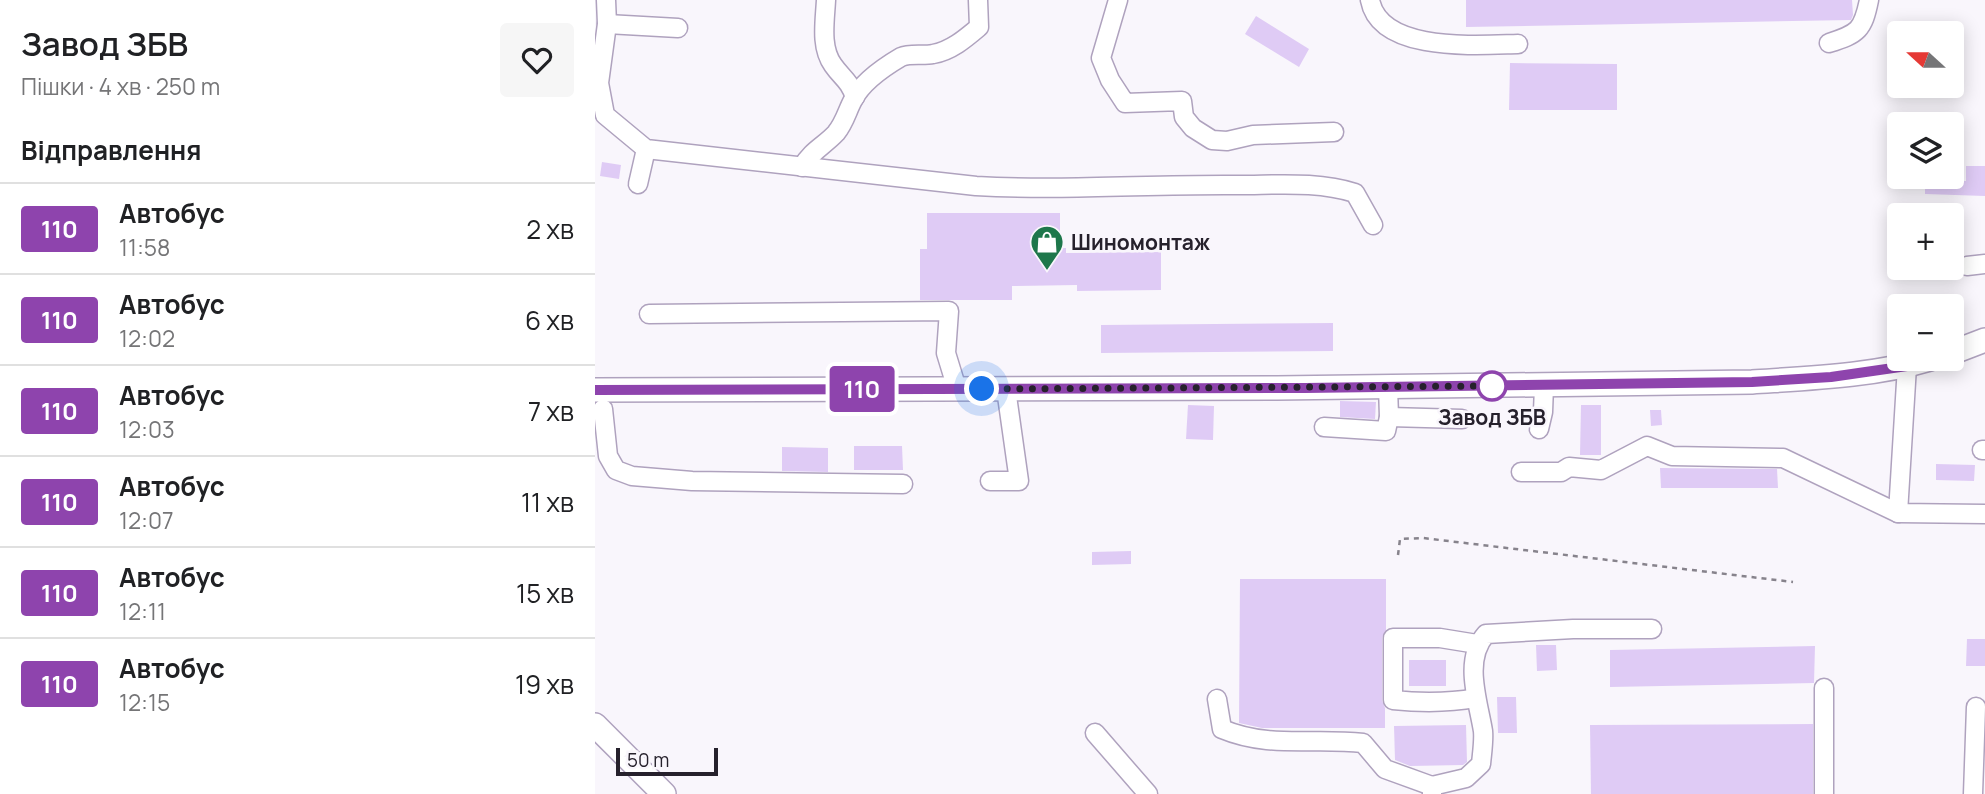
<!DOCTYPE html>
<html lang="uk">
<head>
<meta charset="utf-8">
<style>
	body { margin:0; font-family:Manrope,sans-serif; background:#f6f6f6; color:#202124; height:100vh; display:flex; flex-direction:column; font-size:26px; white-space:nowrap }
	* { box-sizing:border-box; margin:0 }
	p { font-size:23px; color:#757577 }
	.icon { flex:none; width:38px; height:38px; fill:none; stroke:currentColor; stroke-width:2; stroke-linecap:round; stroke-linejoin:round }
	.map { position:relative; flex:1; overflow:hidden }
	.panel { display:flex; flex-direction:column; background:#fff; width:595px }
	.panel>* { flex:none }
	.badge { padding:0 14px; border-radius:5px; font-size:24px; line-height:46px }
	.needle { width:46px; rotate:291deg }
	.tools { position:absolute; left:1292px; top:21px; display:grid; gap:14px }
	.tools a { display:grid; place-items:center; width:77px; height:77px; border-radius:7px; background:#fff; box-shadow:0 4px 18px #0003; font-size:35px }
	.scale { position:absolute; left:21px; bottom:18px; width:102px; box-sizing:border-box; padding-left:7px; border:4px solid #26212c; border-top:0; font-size:19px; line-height:24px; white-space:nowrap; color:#26212c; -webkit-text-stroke:5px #f9f6fc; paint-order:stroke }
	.you { position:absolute; width:35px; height:35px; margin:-18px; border:5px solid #fff; border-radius:50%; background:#1a73e8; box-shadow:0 0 0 10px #1a73e833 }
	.map>.badge { position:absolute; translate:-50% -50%; box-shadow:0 0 0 4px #fff }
	h2 { padding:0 21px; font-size:26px; line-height:63px }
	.round { display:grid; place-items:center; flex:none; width:74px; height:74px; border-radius:7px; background:#f6f6f6 }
	.overview { display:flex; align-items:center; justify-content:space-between; height:119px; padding:0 21px }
	h1 { font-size:33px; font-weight:600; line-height:52px }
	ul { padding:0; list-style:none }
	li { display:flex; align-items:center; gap:21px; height:91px; padding:0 21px; border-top:2px solid #e0e0e0 }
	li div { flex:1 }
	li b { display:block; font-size:26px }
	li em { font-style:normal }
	li .badge { min-width:77px; font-weight:700; text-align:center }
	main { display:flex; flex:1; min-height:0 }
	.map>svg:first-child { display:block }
	.building { fill:#dfcbf5 }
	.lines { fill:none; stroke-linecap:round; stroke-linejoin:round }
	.minor-casing { stroke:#afa2be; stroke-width:21 }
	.major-casing { stroke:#afa2be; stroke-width:26 }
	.path { stroke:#87838c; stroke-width:2.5; stroke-dasharray:5 5; stroke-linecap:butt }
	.minor { stroke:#fff; stroke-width:18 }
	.major { stroke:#fff; stroke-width:23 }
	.line-casing { stroke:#fff; stroke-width:16 }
	.line { stroke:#8e44ad; stroke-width:10 }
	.walk { stroke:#26212c; stroke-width:7; stroke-dasharray:0 12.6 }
	.stop-dot { fill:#fff; stroke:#8e44ad; stroke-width:3.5 }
	.labels { text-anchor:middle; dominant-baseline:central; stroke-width:5; stroke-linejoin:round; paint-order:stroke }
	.poi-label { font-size:21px; font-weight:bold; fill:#26212c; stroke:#f9f6fc; text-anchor:start }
	.stop-label { font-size:21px; font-weight:bold; fill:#26212c; stroke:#f9f6fc }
</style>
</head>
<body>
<main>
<section class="panel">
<div class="overview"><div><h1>Завод ЗБВ</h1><p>Пішки · 4 хв · 250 m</p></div><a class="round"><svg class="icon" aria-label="heart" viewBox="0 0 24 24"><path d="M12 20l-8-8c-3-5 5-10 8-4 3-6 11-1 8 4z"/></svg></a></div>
<h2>Відправлення</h2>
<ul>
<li><span class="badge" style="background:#8e44ad;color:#fff">110</span><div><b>Автобус</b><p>11:58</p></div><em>2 хв</em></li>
<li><span class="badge" style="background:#8e44ad;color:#fff">110</span><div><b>Автобус</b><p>12:02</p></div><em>6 хв</em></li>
<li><span class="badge" style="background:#8e44ad;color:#fff">110</span><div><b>Автобус</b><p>12:03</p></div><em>7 хв</em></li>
<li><span class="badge" style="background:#8e44ad;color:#fff">110</span><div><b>Автобус</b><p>12:07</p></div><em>11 хв</em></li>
<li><span class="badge" style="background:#8e44ad;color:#fff">110</span><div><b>Автобус</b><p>12:11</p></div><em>15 хв</em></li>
<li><span class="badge" style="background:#8e44ad;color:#fff">110</span><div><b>Автобус</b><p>12:15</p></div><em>19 хв</em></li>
</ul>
</section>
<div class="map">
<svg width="1390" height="794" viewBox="0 0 1390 794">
	<rect width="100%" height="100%" fill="#f9f6fc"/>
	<!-- building -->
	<g class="building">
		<path d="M871,0H1257L1258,15L1256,20L871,27Z"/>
		<path d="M661,16L714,49L704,67L650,34Z"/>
		<path d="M915,63L1022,64V110H914Z"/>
		<path d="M7,162L26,165L24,179L5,176Z"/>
		<path d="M1371,166H1390V196L1330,194V180L1371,181Z"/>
		<path d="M332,213H465V248H471V253L566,252V290L482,291V285L417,286V300H325V249H332Z"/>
		<path d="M738,323V351L506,353V325Z"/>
		<path d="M745,401L781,402L780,419L745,417Z"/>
		<path d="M593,405L619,406L618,440L591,439Z"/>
		<path d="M986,405H1006V455H985Z"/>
		<path d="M1055,410H1066L1067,425L1056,426Z"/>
		<path d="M259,446H307L308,470H259Z"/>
		<path d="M187,447L233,448V472L187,471Z"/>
		<path d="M1341,464L1380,465L1379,481L1341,480Z"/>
		<path d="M1065,468L1182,469L1183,488H1066Z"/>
		<path d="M536,551V564L497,565V552Z"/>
		<path d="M645,579H791V630L787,638V700L790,708V728H667L644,723Z"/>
		<path d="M1372,639H1390V666H1371Z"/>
		<path d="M941,645H961L962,670L942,671Z"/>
		<path d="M1220,646L1219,683L1015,687V650Z"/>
		<rect x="814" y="660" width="37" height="26"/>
		<path d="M902,697H921L922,733H903Z"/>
		<path d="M1218,724V794H996L995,725Z"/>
		<path d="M871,725L872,762L868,765L815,766L800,760L799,726Z"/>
	</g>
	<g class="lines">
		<defs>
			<g id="minor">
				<path d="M11,0L12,24L4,83L10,115L51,149L381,186C468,191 556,184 643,185C682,185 723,181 760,193L778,225"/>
				<path d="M231,0C230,21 225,47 238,65C247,78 254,80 260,97"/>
				<path d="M523,0L506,58L515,80L530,103L587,101L589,117L598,128L617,140L632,141L658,135L739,132"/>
				<path d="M775,0C785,53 882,45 923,44"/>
				<path d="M12,24L83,28"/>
				<path d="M1234,43C1263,34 1268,30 1274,0"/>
				<path d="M207,167C217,150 229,146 241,133C250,122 252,111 258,100C267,82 289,67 306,57C315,53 328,56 338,54C356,51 371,38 384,27L383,0"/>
				<path d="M43,184L51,149"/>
				<path d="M1372,266L1390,264"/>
				<path d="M54,314L354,311L351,353L362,389"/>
				<path d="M1312,366L1303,513L1390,514"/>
				<path d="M8,409L13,456L21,470L37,476L97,481L308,484"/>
				<path d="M794,417L867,419"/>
				<path d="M729,427L791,431L794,417L793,387"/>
				<path d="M944,429L948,412L949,386"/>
				<path d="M1387,450H1390"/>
				<path d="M926,472H966L974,467L1006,470L1052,446L1077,456L1188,458L1303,513"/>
				<path d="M395,481H424L411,389"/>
				<path d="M881,698C853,703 827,703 798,700V638H845L882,644"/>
				<path d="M622,699L627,729C675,749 718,737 768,743L790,769L837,786"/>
				<path d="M500,733L553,794"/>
				<path d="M837,794V786L871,778L886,764C887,753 889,741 888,731C883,700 868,660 891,634L978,629H1057"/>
				<path d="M1229,794V688"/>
				<path d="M1378,794L1381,707"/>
			</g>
			<g id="major">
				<path d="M1356,353L1390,340"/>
				<path d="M0,390L682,388L1157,382C1217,378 1278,376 1335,359"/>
				<path d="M0,725L69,794"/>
			</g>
		</defs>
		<!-- minor casing -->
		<use href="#minor" class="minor-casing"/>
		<!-- major casing -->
		<use href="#major" class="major-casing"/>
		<!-- path -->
		<path class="path" d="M803,555L805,539L828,538L1198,582"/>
		<!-- minor -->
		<use href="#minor" class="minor"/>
		<!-- major -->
		<use href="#major" class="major"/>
	</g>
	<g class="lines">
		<defs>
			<path id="line" d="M0,390L710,388L1157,382L1236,377L1312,366L1335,359"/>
		</defs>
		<!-- line casing -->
		<use href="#line" class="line-casing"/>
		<!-- line -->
		<use href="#line" class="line"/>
		<!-- walk -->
		<path class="walk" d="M387,389L897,386"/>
	</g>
	<!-- icons -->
	<defs>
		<symbol id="shop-pin" viewBox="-11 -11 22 30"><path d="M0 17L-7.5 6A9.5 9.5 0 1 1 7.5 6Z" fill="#1e774b" stroke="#f9f6fc"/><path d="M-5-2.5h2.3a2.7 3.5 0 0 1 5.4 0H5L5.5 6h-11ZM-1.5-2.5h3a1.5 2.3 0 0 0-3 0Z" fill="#fff"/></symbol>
	</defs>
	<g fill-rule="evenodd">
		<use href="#shop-pin" x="433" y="223" width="38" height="52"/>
	</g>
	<!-- markers -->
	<circle class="stop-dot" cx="897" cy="386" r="14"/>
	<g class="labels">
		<!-- poi labels -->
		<g class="poi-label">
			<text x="476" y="242">Шиномонтаж</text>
		</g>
		<!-- stop labels -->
		<g class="stop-label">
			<text x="897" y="417">Завод ЗБВ</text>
		</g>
	</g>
</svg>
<div class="tools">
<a><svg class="needle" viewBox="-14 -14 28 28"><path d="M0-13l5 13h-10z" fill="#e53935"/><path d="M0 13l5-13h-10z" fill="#757577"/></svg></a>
<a><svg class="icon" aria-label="layers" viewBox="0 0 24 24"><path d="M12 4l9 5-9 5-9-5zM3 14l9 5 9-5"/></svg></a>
<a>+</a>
<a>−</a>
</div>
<div class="scale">50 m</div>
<div class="you" style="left:387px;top:389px"></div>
<b class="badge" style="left:267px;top:389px;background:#8e44ad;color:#fff">110</b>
</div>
</main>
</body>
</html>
